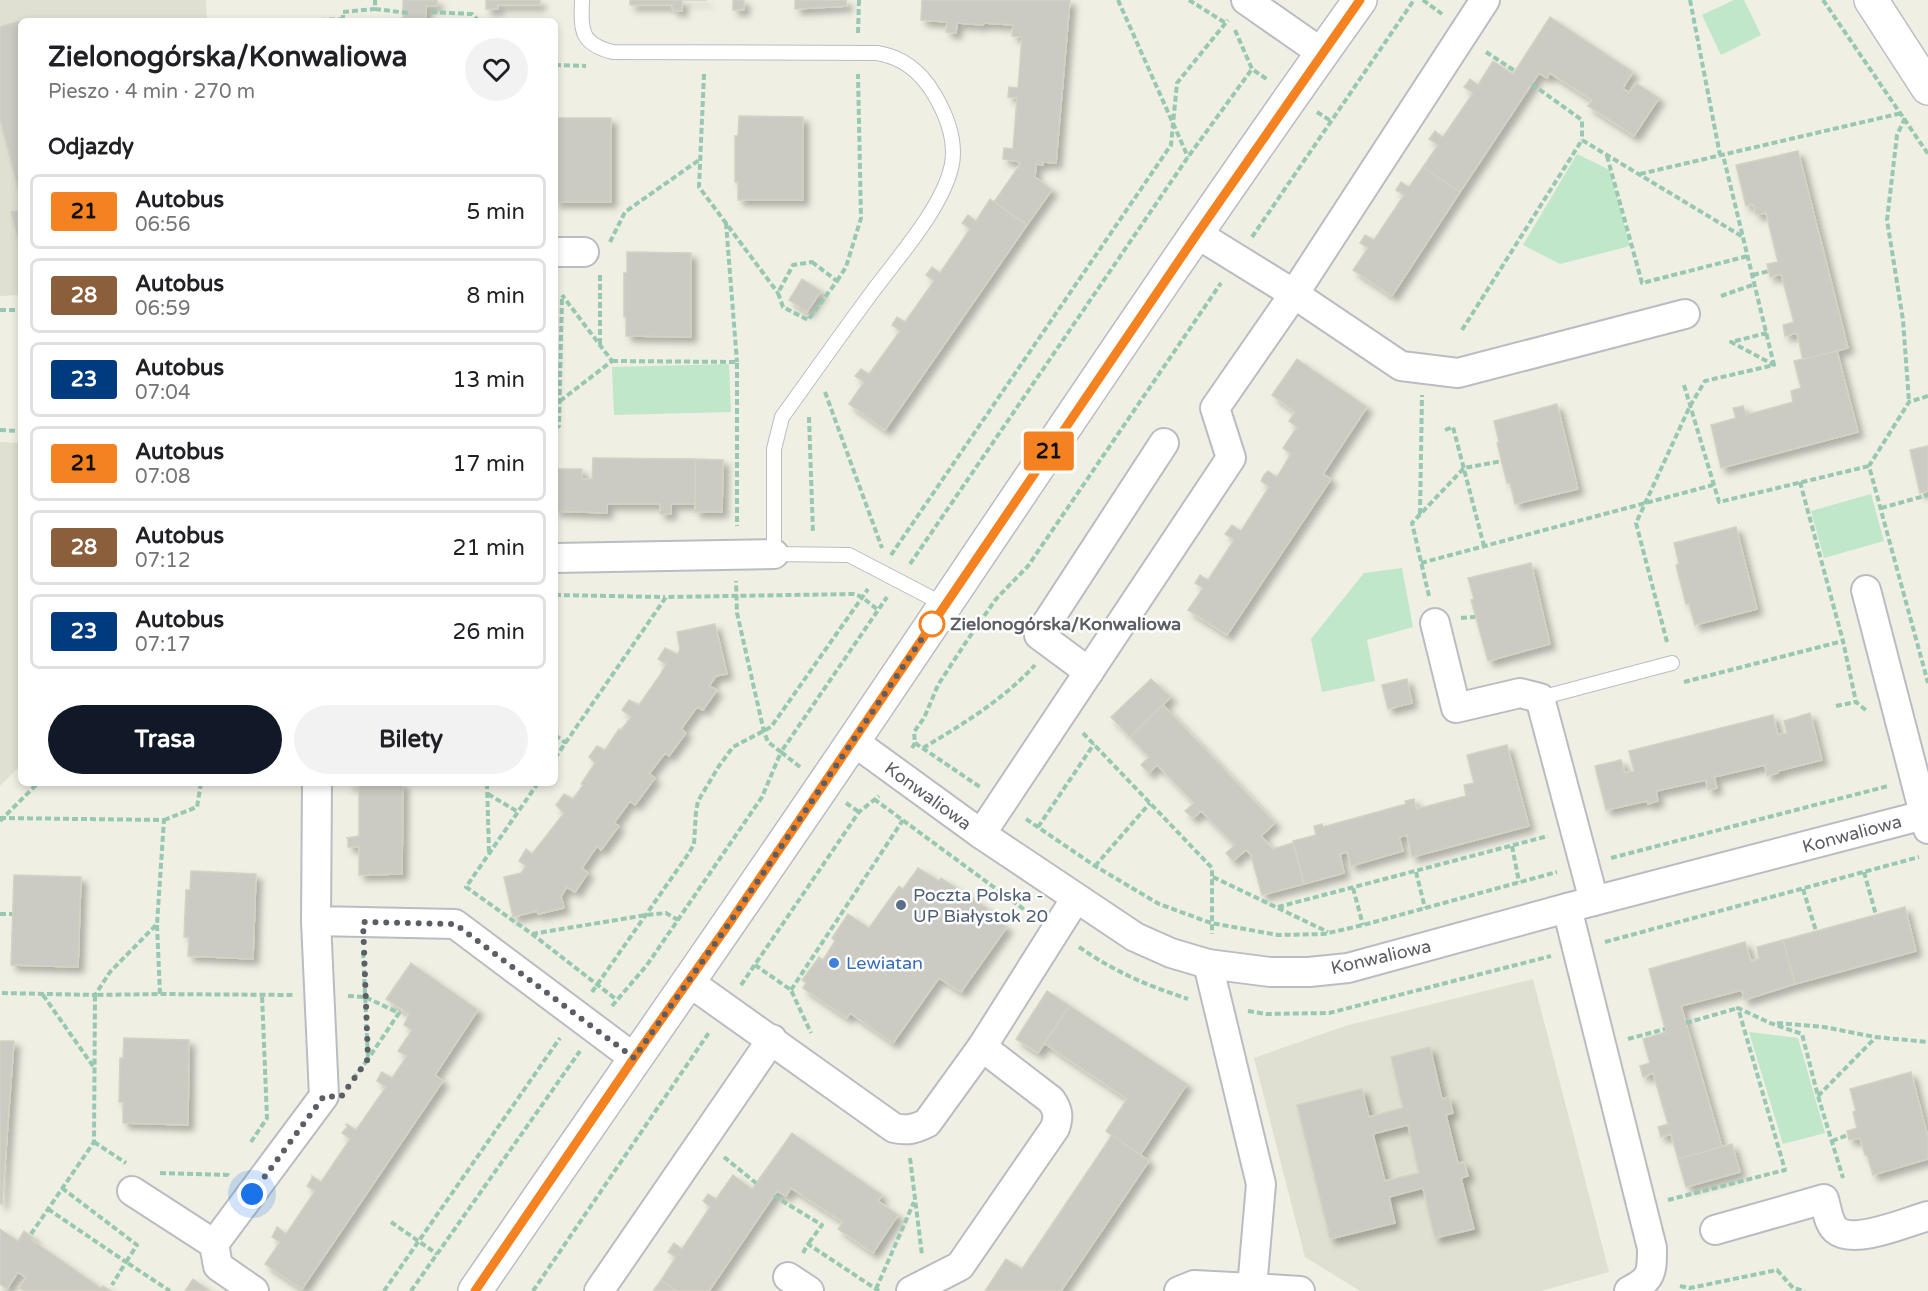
<!DOCTYPE html>
<html lang="pl">
<head>
<meta charset="utf-8">
<style>
	body { margin:0; font-family:"Varela Round",sans-serif; background:#f2f2f2; color:#202124; height:100vh; display:flex; flex-direction:column; font-size:22px; white-space:nowrap }
	* { box-sizing:border-box; margin:0 }
	p { font-size:20px; color:#757577 }
	.icon { flex:none; width:33px; height:33px; fill:none; stroke:currentColor; stroke-width:2; stroke-linecap:round; stroke-linejoin:round }
	.map { position:relative; flex:1; overflow:hidden }
	.panel { position:absolute; left:18px; top:18px; width:540px; height:768px; display:flex; flex-direction:column; background:#fff; border-radius:9px; box-shadow:0 3px 9px #0003 }
	.panel>* { flex:none }
	.badge { padding:0 12px; border-radius:4px; font-size:21px; line-height:39px }
	.you { position:absolute; width:30px; height:30px; margin:-15px; border:4px solid #fff; border-radius:50%; background:#1a73e8; box-shadow:0 0 0 9px #1a73e833 }
	.map>.badge { position:absolute; translate:-50% -50%; box-shadow:0 0 0 3px #fff }
	h2 { padding:0 30px; font-size:22px; line-height:54px }
	.round { display:grid; place-items:center; flex:none; width:63px; height:63px; border-radius:32px; background:#f2f2f2 }
	.head { display:flex; align-items:center; justify-content:space-between; height:102px; padding:0 30px }
	h1 { font-size:28px; font-weight:700; line-height:45px }
	.action { display:flex; gap:12px; margin-top:auto; padding:12px 30px }
	.action a { flex:1; height:69px; border-radius:36px; background:#111827; color:#fff; font-size:24px; font-weight:700; line-height:69px; text-align:center }
	.action a+a { background:#f2f2f2; color:#202124 }
	ul { padding:0; list-style:none }
	li { display:flex; align-items:center; gap:18px; height:75px; margin:0 12px 9px; padding:0 18px; border:3px solid #e0e0e0; border-radius:9px }
	li div { flex:1 }
	li b { display:block; font-size:22px }
	li em { font-style:normal }
	li .badge { min-width:66px; font-weight:700; text-align:center }
	.map>svg:first-child { display:block }
	.education { fill:#dfdfd2 }
	.green { fill:#c0e7c9 }
	.building { fill:#cccbc3; stroke:#d4d2c2; stroke-width:1.5; fill-rule:evenodd; filter:url(#shadow) }
	.lines { fill:none; stroke-linecap:round; stroke-linejoin:round }
	.service-casing { stroke:#bbbcc3; stroke-width:16 }
	.minor-casing { stroke:#bbbcc3; stroke-width:32 }
	.tertiary-casing { stroke:#bbbcc3; stroke-width:36 }
	.secondary-casing { stroke:#bcbec5; stroke-width:36 }
	.path { stroke:#98c8b1; stroke-width:4; stroke-dasharray:6 3; stroke-linecap:butt }
	.service { stroke:#fff; stroke-width:14 }
	.minor { stroke:#fff; stroke-width:28 }
	.tertiary { stroke:#fff; stroke-width:33 }
	.secondary { stroke:#fff; stroke-width:33 }
	.line-casing { stroke:#fff; stroke-width:14 }
	.line { stroke:#f58220; stroke-width:9 }
	.walk { stroke:#5c5e65; stroke-width:6; stroke-dasharray:0 10.8 }
	.stop-dot { fill:#fff; stroke:#f58220; stroke-width:3 }
	.service-dot { fill:#5c6f8a; stroke:#fff; stroke-width:2 }
	.shop-dot { fill:#3f7fe0; stroke:#fff; stroke-width:2 }
	.labels { text-anchor:middle; dominant-baseline:central; stroke-width:5; stroke-linejoin:round; paint-order:stroke }
	.stop-label { font-size:18px; font-weight:bold; fill:#5c5e65; stroke:#fff; text-anchor:start }
	.street-label { font-size:18px; fill:#5c5e65; stroke:#fff }
	.service-label { font-size:18px; fill:#4e5e75; stroke:#fff; text-anchor:start }
	.shop-label { font-size:18px; fill:#366cbe; stroke:#fff; text-anchor:start }
</style>
</head>
<body>
<div class="map">
<svg width="1928" height="1291" viewBox="0 0 1928 1291">
	<defs>
		<filter id="shadow"><feDropShadow dx="5.5" dy="5.5" stdDeviation="3" flood-color="#0004"/></filter>
	</defs>
	<rect width="100%" height="100%" fill="#efefe4"/>
	<!-- education -->
	<g class="education">
		<path d="M0,0H206L207,21H21V295L0,296Z"/>
		<path d="M0,442L21,443V765L0,786Z"/>
		<path d="M1533,979L1609,1272L1541,1291H1360L1305,1257L1254,1058L1345,1026Z"/>
	</g>
	<!-- green -->
	<g class="green">
		<path d="M1734,0H1744L1761,35L1721,55L1702,15Z"/>
		<path d="M1577,154L1610,170L1630,246L1560,264L1523,245Z"/>
		<path d="M729,364L731,412L614,415L612,367Z"/>
		<path d="M1871,494L1884,541L1824,558L1811,511Z"/>
		<path d="M1402,568L1413,627L1367,640L1375,681L1322,692L1311,639L1364,573Z"/>
		<path d="M1749,1032L1798,1038L1825,1133L1783,1144Z"/>
	</g>
	<!-- building -->
	<g class="building">
		<path d="M403,0H437V6H426V21H379V19H403Z"/>
		<path d="M486,0H540V5H497L498,9H486Z"/>
		<path d="M630,0H707H682V11L673,10L672,5H630Z"/>
		<rect x="733" y="0" width="11" height="10"/>
		<path d="M795,0H846L847,6L795,9Z"/>
		<path d="M922,0H1070L1056,163L1043,162V165L1036,164L1035,177L1052,190L1027,225L994,202L1019,166L1020,162L1003,159L1004,148L1013,149L1017,98L1008,97L1009,87L1018,88L1022,37L1012,36L1013,25L984,23L983,25L957,23L956,33L946,32L947,22L921,20Z"/>
		<path d="M1550,17L1633,72L1623,88L1629,93L1636,83L1659,98L1634,136L1588,106L1592,100L1550,73L1547,78L1539,73L1460,192L1423,167L1438,145L1429,139L1435,131L1443,137L1473,93L1464,87L1470,79L1478,85L1493,61L1513,74Z"/>
		<path d="M21,21V199L0,119V27Z"/>
		<path d="M739,116L803,117V200H738V182H735V136H738Z"/>
		<rect x="555" y="118" width="56" height="84"/>
		<path d="M1798,151L1848,348L1803,360L1797,333L1785,336L1783,325L1794,322L1781,274L1770,277L1767,264L1778,262L1766,213L1756,215L1753,204L1746,206L1736,165Z"/>
		<path d="M1423,167L1460,192L1392,296L1353,270L1368,248L1360,243L1365,235L1374,240L1404,195L1396,190L1401,182L1409,187Z"/>
		<path d="M990,199L1027,225L885,430L849,404L864,382L855,376L861,369L869,374L900,331L892,325L897,317L905,322L934,281L926,275L932,267L940,273L970,229L962,223L968,215L976,221Z"/>
		<path d="M21,210V241L19,242L11,212Z"/>
		<path d="M627,252L691,253V337L626,336V317H624V273H627Z"/>
		<path d="M802,279L821,291L807,312L789,300Z"/>
		<path d="M1837,351L1858,432L1721,468L1711,425L1736,418L1733,408L1739,407L1743,406L1746,415L1793,402L1791,391L1801,388L1794,361Z"/>
		<path d="M1297,359L1367,407L1323,474L1331,479L1227,635L1188,610L1203,588L1195,583L1200,575L1208,580L1234,540L1225,534L1232,525L1241,531L1269,487L1261,481L1264,475L1268,471L1277,477L1291,454L1283,448L1297,427L1289,421L1295,412L1272,395Z"/>
		<path d="M1557,404L1578,489L1515,504L1510,483H1507L1497,443L1499,442L1494,421Z"/>
		<path d="M1928,446V491L1920,493L1910,450Z"/>
		<path d="M593,458L695,459V504H671V514H660V504H607V513L555,511V469H582V479H592Z"/>
		<path d="M695,459L723,460L722,512H695Z"/>
		<path d="M1736,527L1757,609L1695,625L1689,604H1686L1680,581L1676,565L1679,564L1674,543Z"/>
		<path d="M1531,563L1550,644L1488,661L1471,600L1474,599L1468,578Z"/>
		<path d="M715,624L727,674L716,676L709,686L717,690L703,710L697,707L681,729L686,733L669,756L665,753L649,774L655,778L635,805L630,801L614,823L619,826L601,850L597,846L582,868L588,873L575,892L567,887L561,896L564,908L538,914L537,911L513,917L504,877L521,873L526,866L519,861L526,849L532,854L564,813L556,805L564,794L573,799L583,785L581,784L595,763L589,757L597,746L605,750L619,729L621,730L631,717L622,710L629,700L639,705L660,675L666,664L658,659L665,648L677,654L680,650L677,632Z"/>
		<path d="M1151,679L1171,697L1130,737L1111,717Z"/>
		<path d="M1407,679L1412,703L1388,709L1382,685Z"/>
		<path d="M1163,705L1275,823L1261,836L1273,849L1293,843L1304,884L1262,895L1251,855L1246,850L1233,861L1226,853L1235,845L1201,811L1193,818L1185,811L1194,803L1157,765L1149,773L1141,765L1149,757L1130,737Z"/>
		<path d="M1810,713L1822,760L1778,771V773L1767,776L1765,765L1714,777L1717,788L1708,790L1706,780L1656,791L1658,801L1648,804L1647,801L1606,810L1595,766L1621,760L1625,773L1634,771L1629,751L1773,715L1778,735L1787,733L1784,721Z"/>
		<path d="M1507,745L1529,826L1412,857L1407,835L1399,837L1403,851L1351,866L1347,852L1340,854L1344,873L1304,884L1293,841L1316,835L1314,826L1322,824L1323,827L1406,804L1405,801L1414,799L1416,809L1466,796L1464,785L1474,783L1467,755Z"/>
		<path d="M348,783H403L402,874L359,875V847H348V838H346L359,836V785H348Z"/>
		<path d="M918,868L939,881L941,878L987,908L984,912L1007,927L961,992L939,978L893,1043L850,1013L847,1018L803,988L806,983L802,980L819,957L823,960L835,941L832,938L848,914L869,928L899,886L903,889Z"/>
		<path d="M191,871L256,874L253,959L188,956L189,937H184L186,890H190Z"/>
		<path d="M14,875L81,877L78,967L11,965Z"/>
		<path d="M1905,907L1916,951L1795,984L1783,940Z"/>
		<path d="M1783,940L1795,984L1744,1000L1742,990L1681,1006L1722,1147L1678,1159L1671,1134L1661,1137L1658,1127L1668,1124L1653,1073L1643,1077L1640,1066L1650,1063L1643,1039L1666,1032L1649,969L1745,942L1751,961L1759,959L1757,947Z"/>
		<path d="M411,963L478,1010L435,1075L443,1081L302,1289L265,1264L280,1242L272,1237L277,1227L286,1234L315,1191L307,1186L312,1178V1176L321,1182L350,1139L342,1133L348,1126L346,1125L347,1124L356,1130L386,1087L377,1081L381,1073L382,1072L392,1078L407,1056L398,1051L412,1030L404,1025L409,1014L386,999Z"/>
		<path d="M1047,991L1070,1006L1038,1053L1016,1039Z"/>
		<path d="M1070,1006L1187,1084L1140,1155L1106,1131L1127,1099L1044,1043Z"/>
		<path d="M124,1038L189,1040L188,1125L123,1123V1102H119L120,1058H123Z"/>
		<path d="M0,1041H14L2,1204H0Z"/>
		<path d="M1430,1047L1442,1099L1449,1097L1453,1113L1446,1115L1458,1163L1464,1162L1468,1176L1461,1178L1474,1229L1435,1238L1423,1188L1389,1197L1395,1223L1330,1239L1297,1105L1362,1089L1369,1117L1403,1108L1391,1057ZM1408,1125L1419,1173L1385,1181L1373,1134Z"/>
		<path d="M1911,1072L1928,1137V1159L1873,1175L1867,1155H1865L1860,1138L1849,1140L1847,1131L1857,1128L1853,1112L1856,1111L1850,1089Z"/>
		<path d="M792,1133L882,1195L878,1201L898,1215L873,1253L838,1229L843,1222L791,1188L786,1196L777,1191L709,1291H677L661,1280L676,1257L668,1252L674,1243L682,1249L710,1207L703,1201L708,1194L716,1199L733,1175L752,1189Z"/>
		<path d="M1112,1135L1149,1161L1061,1291H985L1006,1259L1022,1269Z"/>
		<path d="M1732,1144L1740,1172L1686,1187L1678,1159Z"/>
		<path d="M0,1229L18,1241L24,1231L34,1238L32,1240L101,1288L103,1286L111,1291H24L19,1288L26,1278L18,1272L7,1289L0,1284Z"/>
		<path d="M193,1279L210,1291H185Z"/>
		<path d="M661,1280L677,1291H653Z"/>
	</g>
	<g class="lines">
		<defs>
			<g id="service">
				<path d="M582,0C581,30 580,44 613,52L877,53C903,57 921,72 934,94C946,114 956,140 952,164C944,205 901,254 876,287C844,330 813,374 782,417L774,449V554L849,555L945,605"/>
				<path d="M1540,698L1672,663"/>
			</g>
			<g id="minor">
				<path d="M1246,0L1322,53"/>
				<path d="M1197,234L1294,294L1401,366L1458,373L1685,314"/>
				<path d="M555,252H584"/>
				<path d="M555,558L774,554"/>
				<path d="M1866,590L1928,829"/>
				<path d="M1435,623L1456,708L1520,693L1540,698L1594,901"/>
				<path d="M1089,672L1039,635L1164,443"/>
				<path d="M853,741L981,834L1135,937L1171,953L1208,964L1270,972H1309L1348,968L1567,908L1924,815"/>
				<path d="M317,783L316,921L455,924L634,1058"/>
				<path d="M981,834L1231,458L1215,408L1294,294L1485,0"/>
				<path d="M1567,908L1652,1248C1652,1273 1652,1279 1629,1291"/>
				<path d="M1208,964L1261,1184L1252,1288L1300,1291"/>
				<path d="M689,982L894,1128C907,1131 915,1129 927,1123L982,1047L1051,1100C1058,1110 1059,1116 1055,1128L960,1266L911,1291"/>
				<path d="M982,1047L1076,898"/>
				<path d="M132,1191L214,1244"/>
				<path d="M1715,1230L1824,1199C1827,1209 1828,1223 1836,1230C1854,1245 1907,1222 1928,1216"/>
				<path d="M788,1277L809,1291"/>
				<path d="M254,1291L218,1266L214,1244L324,1096L316,921"/>
				<path d="M599,1291L772,1039"/>
				<path d="M1179,1291L1194,1285L1252,1288V1291"/>
			</g>
			<path id="tertiary" d="M475,1291C601,1107 729,925 854,740C1021,493 1186,243 1360,0"/>
			<path id="secondary" d="M1871,0L1928,88"/>
		</defs>
		<!-- service casing -->
		<use href="#service" class="service-casing"/>
		<!-- minor casing -->
		<use href="#minor" class="minor-casing"/>
		<!-- tertiary casing -->
		<use href="#tertiary" class="tertiary-casing"/>
		<!-- secondary casing -->
		<use href="#secondary" class="secondary-casing"/>
		<!-- path -->
		<g class="path">
			<path d="M1118,0L1188,157"/>
			<path d="M1189,0L1227,24"/>
			<path d="M1423,0L1442,14"/>
			<path d="M1690,0L1720,155"/>
			<path d="M1823,0L1928,154"/>
			<path d="M375,9L408,13"/>
			<path d="M431,12L472,14L479,21"/>
			<path d="M320,20L343,19"/>
			<path d="M343,21V12L375,9V0"/>
			<path d="M1235,30L1252,69L1268,80"/>
			<path d="M858,33L859,0"/>
			<path d="M1486,52L1515,71"/>
			<path d="M555,65L586,66"/>
			<path d="M704,74L699,187L778,293"/>
			<path d="M1532,84L1582,120V140"/>
			<path d="M1317,112L1331,121"/>
			<path d="M1905,118L1897,135L1887,220L1903,320L1909,402"/>
			<path d="M1607,156L1642,283L1748,256"/>
			<path d="M1640,174L1902,113"/>
			<path d="M726,223L737,362"/>
			<path d="M1252,237L1414,0"/>
			<path d="M610,242L625,212L699,160"/>
			<path d="M812,262L837,281L808,320L783,307L778,293L793,265Z"/>
			<path d="M600,275V345"/>
			<path d="M1753,275L1769,271"/>
			<path d="M837,281L846,267L861,218L858,74"/>
			<path d="M1721,296L1755,284"/>
			<path d="M0,310H21"/>
			<path d="M1462,330L1582,140L1743,237"/>
			<path d="M1767,333L1731,342L1774,365"/>
			<path d="M612,361L737,362V526"/>
			<path d="M1684,385L1719,502L1869,466"/>
			<path d="M825,392L882,548"/>
			<path d="M1928,396L1909,402L1869,466L1928,683"/>
			<path d="M560,401L612,361L562,295"/>
			<path d="M809,417L813,533"/>
			<path d="M555,429L559,426L562,296"/>
			<path d="M0,430L21,431"/>
			<path d="M1445,430L1453,427L1484,546"/>
			<path d="M1800,482L1843,641L1856,702"/>
			<path d="M1881,508L1928,495"/>
			<path d="M1420,514L1422,395"/>
			<path d="M891,555L1171,145L1177,83L1228,20"/>
			<path d="M1421,563L1713,485"/>
			<path d="M910,564L1188,157L1252,69"/>
			<path d="M555,595L665,597"/>
			<path d="M1429,596L1412,523L1464,468L1502,461"/>
			<path d="M1461,618L1475,617"/>
			<path d="M1667,642L1636,523L1690,406L1705,381L1774,365L1723,155"/>
			<path d="M1684,682L1843,641"/>
			<path d="M1836,706L1856,702L1867,711"/>
			<path d="M1083,733L1212,868V934"/>
			<path d="M555,735L566,743"/>
			<path d="M915,743L980,787"/>
			<path d="M912,748L915,743L914,732L924,718L938,685L964,645L996,599L1028,566L1221,283"/>
			<path d="M923,748C963,724 1003,700 1035,665"/>
			<path d="M555,758L666,597L854,594L862,597L878,610"/>
			<path d="M800,767L781,752L887,597"/>
			<path d="M487,783L489,852"/>
			<path d="M538,783L466,887L532,934L617,1000"/>
			<path d="M488,794L518,812"/>
			<path d="M874,799L1033,916"/>
			<path d="M846,803L859,812"/>
			<path d="M0,818L164,820L157,924L110,972L95,995L0,993"/>
			<path d="M1026,819L1095,866L1159,904L1211,923L1278,935L1324,934L1363,925L1557,872"/>
			<path d="M164,820L197,807L201,783"/>
			<path d="M0,821L38,783"/>
			<path d="M1038,827L1094,744"/>
			<path d="M1512,846L1519,882"/>
			<path d="M1611,858L1888,786"/>
			<path d="M1095,866L1150,803"/>
			<path d="M1416,872L1425,908"/>
			<path d="M1864,872L1876,915"/>
			<path d="M1213,877L1328,932"/>
			<path d="M1353,888L1363,925"/>
			<path d="M1803,889L1816,931"/>
			<path d="M1278,907L1548,836"/>
			<path d="M0,914H12"/>
			<path d="M157,925L160,994"/>
			<path d="M532,934L646,915L666,913L678,920"/>
			<path d="M1605,942L1919,857"/>
			<path d="M1079,947C1115,972 1146,985 1188,999"/>
			<path d="M755,965L791,990L811,1033"/>
			<path d="M741,985L859,812L879,796"/>
			<path d="M791,990L903,820"/>
			<path d="M592,992L689,853L694,844L696,812L698,801L719,766L733,747L771,727L868,589"/>
			<path d="M43,995L95,1069"/>
			<path d="M348,996L365,997L399,1013L368,1059"/>
			<path d="M612,1006L647,965L762,797L781,752L768,742L764,732L737,613L736,581"/>
			<path d="M1248,1011L1266,1014L1329,1013L1551,956"/>
			<path d="M1686,1023L1738,1008"/>
			<path d="M1777,1023L1824,1027L1875,1037L1928,1042"/>
			<path d="M1628,1039L1665,1029"/>
			<path d="M353,1079L368,1059L363,950"/>
			<path d="M1818,1096L1875,1038"/>
			<path d="M1832,1141L1848,1135"/>
			<path d="M94,1142L126,1163"/>
			<path d="M251,1142L267,1118L262,995"/>
			<path d="M724,1157L756,1183"/>
			<path d="M910,1158L922,1255"/>
			<path d="M160,1173L228,1175L230,1177"/>
			<path d="M62,1188L137,1245L126,1262L170,1291"/>
			<path d="M774,1196L822,1225L808,1244"/>
			<path d="M1668,1200L1785,1170L1738,1008L1770,1023L1802,1034L1818,1096L1843,1178"/>
			<path d="M48,1209L126,1262L112,1285"/>
			<path d="M391,1222L437,1254"/>
			<path d="M31,1234L94,1142L95,995L160,994L293,995"/>
			<path d="M803,1253L808,1244L879,1291"/>
			<path d="M1680,1286L1690,1288L1777,1270L1793,1288L1805,1291"/>
			<path d="M876,1289L914,1202"/>
			<path d="M384,1291L560,1038"/>
			<path d="M411,1291L580,1051"/>
			<path d="M533,1291L710,1031"/>
		</g>
		<!-- service -->
		<use href="#service" class="service"/>
		<!-- minor -->
		<use href="#minor" class="minor"/>
		<!-- tertiary -->
		<use href="#tertiary" class="tertiary"/>
		<!-- secondary -->
		<use href="#secondary" class="secondary"/>
	</g>
	<g class="lines">
		<defs>
			<path id="line" d="M475,1291L634,1058L726,928L1197,234L1360,0"/>
		</defs>
		<!-- line casing -->
		<use href="#line" class="line-casing"/>
		<!-- line -->
		<use href="#line" class="line"/>
		<!-- walk -->
		<path class="walk" d="M252,1194L324,1096L341,1097L368,1059L363,922L455,924L634,1058L726,928L932,624"/>
	</g>
	<!-- markers -->
	<circle class="stop-dot" cx="932" cy="624" r="12"/>
	<circle class="service-dot" cx="901" cy="905" r="6"/>
	<circle class="shop-dot" cx="834" cy="963" r="6"/>
	<g class="labels">
		<!-- stop labels -->
		<g class="stop-label">
			<text x="950" y="624">Zielonogórska/Konwaliowa</text>
		</g>
		<!-- street labels -->
		<g class="street-label">
			<text transform="translate(928 796) rotate(36)">Konwaliowa</text>
			<text transform="translate(1852 834) rotate(-15)">Konwaliowa</text>
			<text transform="translate(1381 957) rotate(-13)">Konwaliowa</text>
		</g>
		<!-- service labels -->
		<g class="service-label">
			<text x="913" y="895">Poczta Polska -<tspan x="913" dy="21">UP Białystok 20</tspan></text>
		</g>
		<!-- shop labels -->
		<g class="shop-label">
			<text x="846" y="963">Lewiatan</text>
		</g>
	</g>
</svg>
<div class="you" style="left:252px;top:1194px"></div>
<b class="badge" style="left:1049px;top:451px;background:#f58220;color:#111">21</b>
<section class="panel">
<div class="head"><div><h1>Zielonogórska/Konwaliowa</h1><p>Pieszo · 4 min · 270 m</p></div><a class="round"><svg class="icon" aria-label="heart" viewBox="0 0 24 24"><path d="M12 20l-8-8c-3-5 5-10 8-4 3-6 11-1 8 4z"/></svg></a></div>
<h2>Odjazdy</h2>
<ul>
<li><span class="badge" style="background:#f58220;color:#111">21</span><div><b>Autobus</b><p>06:56</p></div><em>5 min</em></li>
<li><span class="badge" style="background:#8b5e3c;color:#fff">28</span><div><b>Autobus</b><p>06:59</p></div><em>8 min</em></li>
<li><span class="badge" style="background:#003b80;color:#fff">23</span><div><b>Autobus</b><p>07:04</p></div><em>13 min</em></li>
<li><span class="badge" style="background:#f58220;color:#111">21</span><div><b>Autobus</b><p>07:08</p></div><em>17 min</em></li>
<li><span class="badge" style="background:#8b5e3c;color:#fff">28</span><div><b>Autobus</b><p>07:12</p></div><em>21 min</em></li>
<li><span class="badge" style="background:#003b80;color:#fff">23</span><div><b>Autobus</b><p>07:17</p></div><em>26 min</em></li>
</ul>
<div class="action"><a>Trasa</a><a>Bilety</a></div>
</section>
</div>
</body>
</html>
